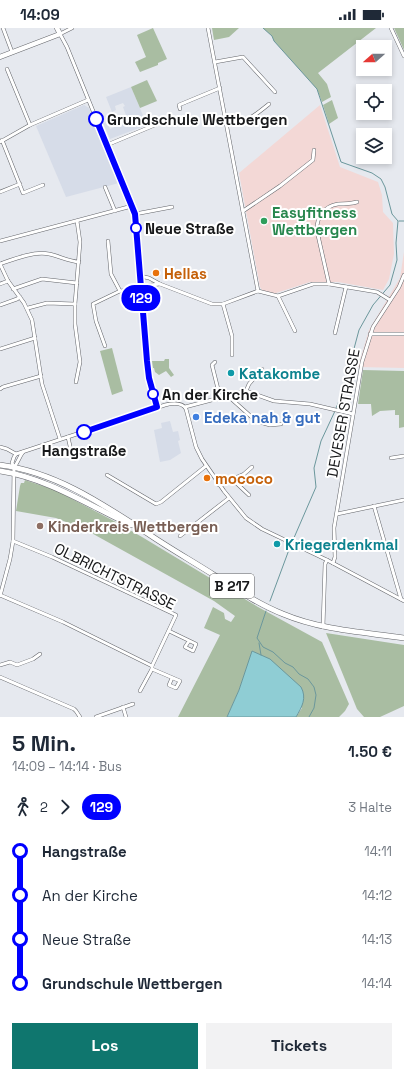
<!DOCTYPE html>
<html lang="de">
<head>
<meta charset="utf-8">
<style>
	body { margin:0; font-family:"Space Grotesk",sans-serif; background:#f2f2f3; color:#1f2937; height:100vh; display:flex; flex-direction:column; font-size:15px; white-space:nowrap }
	* { box-sizing:border-box; margin:0 }
	p { font-size:13px; color:#747a83 }
	.icon { flex:none; width:22px; height:22px; fill:none; stroke:currentColor; stroke-width:2; stroke-linecap:round; stroke-linejoin:round }
	.map { position:relative; height:689px; overflow:hidden }
	.sheet { display:flex; flex-direction:column; background:#fff; flex:1 }
	.sheet>* { flex:none }
	.badge { padding:0 8px; border-radius:13px; font-size:14px; line-height:26px }
	.needle { width:26px; rotate:249deg }
	.tools { position:absolute; left:356px; top:12px; display:grid; gap:8px }
	.tools a { display:grid; place-items:center; width:36px; height:36px; border-radius:0px; background:#fff; box-shadow:0 2px 6px #0003; font-size:20px }
	.map>.badge { position:absolute; translate:-50% -50%; box-shadow:0 0 0 2px #fff }
	.legs { display:flex; align-items:center; gap:6px; height:44px; padding:0 12px; font-size:13px }
	.legs p { margin-inline-start:auto }
	.overview { display:flex; align-items:center; justify-content:space-between; height:68px; padding:0 12px }
	h1 { font-size:22px; font-weight:600; line-height:30px }
	.button { display:flex; gap:8px; margin-top:auto; padding:8px 12px }
	.button a { flex:1; height:46px; border-radius:0px; background:#0f766e; color:#fff; font-size:16px; font-weight:600; line-height:46px; text-align:center }
	.button a+a { background:#f2f2f3; color:#1f2937 }
	ul { padding:0 12px; list-style:none }
	li { display:flex; align-items:center; gap:14px; height:44px; font-size:15px }
	li i { display:grid; place-items:center; width:6px; height:100%; margin:0 5px; background:currentColor }
	li i::after { content:''; width:10px; height:10px; margin:-5px; border:3px solid; border-radius:50%; background:#fff }
	li p { margin-inline-start:auto }
	li:first-child i { background:linear-gradient(#0000 50%,currentColor 0) }
	li:last-child i { background:linear-gradient(currentColor 50%,#0000 0) }
	.status { display:flex; justify-content:space-between; align-items:center; height:28px; padding:0 20px; background:#fff; direction:ltr }
	.status svg { height:11px; fill:currentColor }
	.map>svg:first-child { display:block }
	.built { fill:#d6dce8 }
	.industrial { fill:#f3d8d6 }
	.green { fill:#a9bda2 }
	.water { fill:#8fcdd4; stroke:#6b979c }
	.lines { fill:none; stroke-linecap:round; stroke-linejoin:round }
	.stream { stroke:#6b979c; stroke-width:1 }
	.street-casing { stroke:#63656a; stroke-width:4 }
	.secondary-casing { stroke:#63656a; stroke-width:5.5 }
	.primary-casing { stroke:#63656a; stroke-width:6 }
	.street { stroke:#fff; stroke-width:3 }
	.secondary { stroke:#fff; stroke-width:4.5 }
	.primary { stroke:#fff; stroke-width:5 }
	.line-1-casing { stroke:#fff; stroke-width:9 }
	.line-1 { stroke:#00f; stroke-width:6 }
	.stop-1-dot { fill:#fff; stroke:#00f; stroke-width:2 }
	.leisure-dot { fill:#2e9e5b; stroke:#fff; stroke-width:1.5 }
	.food-dot { fill:#e8710a; stroke:#fff; stroke-width:1.5 }
	.culture-dot { fill:#0f9aa8; stroke:#fff; stroke-width:1.5 }
	.shop-dot { fill:#3f7fe0; stroke:#fff; stroke-width:1.5 }
	.education-dot { fill:#8d6e63; stroke:#fff; stroke-width:1.5 }
	.labels { text-anchor:middle; dominant-baseline:central; stroke-width:4; stroke-linejoin:round; paint-order:stroke }
	.shield { fill:#fff; stroke:#5d5d5f; stroke-width:1 }
	.shield-label { font-size:14px; font-weight:bold; fill:#17181a }
	.stop-label { font-size:15px; font-weight:bold; fill:#17181a; stroke:#fff; text-anchor:start }
	.leisure-label { font-size:15px; font-weight:bold; fill:#27864d; stroke:#fff; text-anchor:start }
	.food-label { font-size:15px; font-weight:bold; fill:#c56008; stroke:#fff; text-anchor:start }
	.culture-label { font-size:15px; font-weight:bold; fill:#0d838f; stroke:#fff; text-anchor:start }
	.street-label { font-size:15px; fill:#17181a; stroke:#fff }
	.shop-label { font-size:15px; font-weight:bold; fill:#366cbe; stroke:#fff; text-anchor:start }
	.education-label { font-size:15px; font-weight:bold; fill:#785e54; stroke:#fff; text-anchor:start }
</style>
</head>
<body>
<div class="status"><b>14:09</b><svg viewBox="0 0 49 12"><path d="M0 12V9h3v3zM5 12V6h3v6zM10 12V3h3v9zM15 12V0h3v12zM26 1h20v11H26zM47 4h2v5h-2z"/></svg></div>
<div class="map">
<svg width="404" height="689" viewBox="0 0 404 689">
	<rect width="100%" height="100%" fill="#e6e9ef"/>
	<!-- built -->
	<g class="built">
		<path d="M131,59L147,97L110,111L99,86H101L104,95L107,94L110,101L128,93L123,79L125,78L123,75L115,78L116,82L112,84L106,69Z"/>
		<path d="M84,77L89,80L119,155L66,169L36,98Z"/>
		<path d="M170,393L173,404L178,403L180,412L178,413L181,425L170,432L160,434L154,402L162,400L161,395Z"/>
	</g>
	<!-- industrial -->
	<g class="industrial">
		<path d="M320,77L340,139L378,154L382,167L383,184L393,195L394,226L389,251L383,262L338,254H310L273,266L262,262L260,259L239,145Z"/>
		<path d="M404,224V340L358,339L369,302L400,250Z"/>
	</g>
	<!-- green -->
	<g class="green">
		<path d="M153,0L167,31L158,35V37L140,44L135,34L146,29L137,7Z"/>
		<path d="M212,0H239L229,9L214,12Z"/>
		<path d="M263,0H376L318,45L327,56L331,69L322,74L317,61L274,13L272,8Z"/>
		<path d="M394,0H404V22Z"/>
		<path d="M147,52L157,73L140,80L131,59Z"/>
		<path d="M332,72L338,90L329,96L323,77Z"/>
		<path d="M112,320L123,363L112,367L100,323Z"/>
		<path d="M165,331H169V340L174,347L171,349L166,343L159,347L155,344L154,340H153L152,333H164Z"/>
		<path d="M363,342L404,343V399L399,400V387H395V382L380,383L372,388L371,376H358Z"/>
		<path d="M25,452L55,462L114,493L142,509L258,579L322,614L349,676L345,683L339,689H296L302,680L253,623L239,662L227,689H178L220,607L204,600L213,579L224,585L225,591L231,594L235,588L214,573L86,502L56,490L16,483L20,458L21,455H24Z"/>
		<path d="M326,605L404,617V678L380,689H364L357,681Z"/>
	</g>
	<!-- water -->
	<path class="water" d="M252,623L270,631L301,659C307,670 302,679 296,689H227L239,662Z"/>
	<g class="lines">
		<!-- stream -->
		<g class="stream">
			<path d="M263,0L272,8L274,13L317,61L341,134L372,145L381,151L385,159L392,186L398,193L396,215L397,232L390,257L373,277L359,302L344,358"/>
			<path d="M399,193H404"/>
			<path d="M336,380L343,364"/>
			<path d="M270,573L290,519L316,459L314,440L321,413L335,383"/>
			<path d="M266,583L257,610L263,619L273,624L285,635L293,639L299,646L308,651L314,659L316,667L314,680L309,689"/>
			<path d="M259,615L261,627"/>
		</g>
		<defs>
			<g id="street">
				<path d="M3,0L12,24"/>
				<path d="M72,0L60,6L67,19L135,186L147,333L149,350L157,379"/>
				<path d="M208,0L258,263"/>
				<path d="M391,0L404,28"/>
				<path d="M215,34L243,29L275,64"/>
				<path d="M7,41L30,97"/>
				<path d="M180,81L179,77L220,60"/>
				<path d="M227,97C247,94 253,89 269,76"/>
				<path d="M2,112L23,165L43,157"/>
				<path d="M0,114L30,97L88,72"/>
				<path d="M107,117L162,94"/>
				<path d="M105,159L115,183"/>
				<path d="M0,164L20,156"/>
				<path d="M243,183L280,158L313,132L314,122"/>
				<path d="M135,186L172,179"/>
				<path d="M0,213L132,178"/>
				<path d="M108,213L111,246L120,263"/>
				<path d="M0,236L8,253L24,275L32,292L42,356L60,411"/>
				<path d="M0,236C14,231 34,223 49,226C59,228 68,233 79,234"/>
				<path d="M140,248L149,250L160,256L212,276H223L258,263L278,268L313,256H329L377,264L390,272"/>
				<path d="M0,256L8,253"/>
				<path d="M329,256L317,203C316,190 324,178 338,176C345,176 350,176 357,174"/>
				<path d="M141,258L160,256"/>
				<path d="M13,261L42,251L77,255"/>
				<path d="M278,268L295,303"/>
				<path d="M223,276L232,308V327"/>
				<path d="M0,277L17,271L20,269"/>
				<path d="M28,280L47,275L75,276"/>
				<path d="M335,305L346,259"/>
				<path d="M370,306H404"/>
				<path d="M105,318L96,293L93,276L120,263L141,261"/>
				<path d="M0,321L35,310"/>
				<path d="M215,334L212,337L220,369"/>
				<path d="M76,354L80,334L75,296V276L80,214L77,193"/>
				<path d="M0,361L3,359L41,348"/>
				<path d="M246,363L274,373L310,376L353,386"/>
				<path d="M246,363L249,356L262,341"/>
				<path d="M228,368L256,393L270,397L281,396"/>
				<path d="M185,379L246,363"/>
				<path d="M68,409L72,427"/>
				<path d="M0,419L7,421L16,426"/>
				<path d="M391,430L404,428"/>
				<path d="M14,439C18,435 19,429 23,424"/>
				<path d="M107,447L156,476L161,474L206,438"/>
				<path d="M232,451L249,467"/>
				<path d="M219,457L244,446L252,439"/>
				<path d="M374,478L401,571"/>
				<path d="M337,486L404,472"/>
				<path d="M180,508L229,470"/>
				<path d="M13,513L52,529L176,587L152,638V641L140,663"/>
				<path d="M333,535L335,529L334,500L362,334L373,299L399,259L404,247"/>
				<path d="M0,567L63,594L152,638"/>
				<path d="M0,568L10,531L13,513L14,439L12,435L14,429L16,426L165,377C173,375 182,374 186,381L196,419L202,431L224,463L246,490L262,501L327,532L404,573"/>
				<path d="M323,599L325,536L327,532"/>
				<path d="M169,603L196,616L193,623L185,619L189,613"/>
				<path d="M0,637L10,634L17,637L33,631L40,626"/>
				<path d="M152,641L180,653L176,660L169,657L172,650"/>
				<path d="M0,649L74,681L76,683L80,689"/>
				<path d="M123,679L126,689"/>
				<path d="M96,689L133,676"/>
			</g>
			<path id="secondary" d="M0,29L60,6L57,0"/>
			<g id="primary">
				<path d="M0,437C55,444 101,475 147,505C169,520 192,533 214,547C236,561 258,576 283,586C321,602 363,604 404,610"/>
				<path d="M0,443C47,450 88,477 131,497"/>
			</g>
		</defs>
		<!-- street casing -->
		<use href="#street" class="street-casing"/>
		<!-- secondary casing -->
		<use href="#secondary" class="secondary-casing"/>
		<!-- primary casing -->
		<use href="#primary" class="primary-casing"/>
		<!-- street -->
		<use href="#street" class="street"/>
		<!-- secondary -->
		<use href="#secondary" class="secondary"/>
		<!-- primary -->
		<use href="#primary" class="primary"/>
	</g>
	<g class="lines">
		<defs>
			<path id="line-1" d="M84,404L157,379L149,350L147,333L135,186L96,91"/>
		</defs>
		<!-- line-1 casing -->
		<use href="#line-1" class="line-1-casing"/>
		<!-- line-1 -->
		<use href="#line-1" class="line-1"/>
	</g>
	<!-- markers -->
	<g class="stop-1-dot">
		<circle cx="96" cy="91" r="7"/>
		<circle cx="136" cy="200" r="5"/>
		<circle cx="153" cy="366" r="5"/>
		<circle cx="84" cy="404" r="7"/>
	</g>
	<circle class="leisure-dot" cx="264" cy="193" r="4"/>
	<g class="food-dot">
		<circle cx="156" cy="245" r="4"/>
		<circle cx="207" cy="450" r="4"/>
	</g>
	<g class="culture-dot">
		<circle cx="231" cy="345" r="4"/>
		<circle cx="277" cy="516" r="4"/>
	</g>
	<circle class="shop-dot" cx="196" cy="389" r="4"/>
	<circle class="education-dot" cx="40" cy="498" r="4"/>
	<g class="labels">
		<!-- shield labels -->
		<rect class="shield" x="210" y="546" width="44" height="24" rx="3"/>
		<g class="shield-label">
			<text x="232" y="558">B 217</text>
		</g>
		<!-- stop labels -->
		<g class="stop-label">
			<text x="107" y="91">Grundschule Wettbergen</text>
			<text x="145" y="200">Neue Straße</text>
			<text x="162" y="366">An der Kirche</text>
			<text x="84" y="422" text-anchor="middle">Hangstraße</text>
		</g>
		<!-- leisure labels -->
		<g class="leisure-label">
			<text x="272" y="184">Easyfitness<tspan x="272" dy="17">Wettbergen</tspan></text>
		</g>
		<!-- food labels -->
		<g class="food-label">
			<text x="164" y="245">Hellas</text>
			<text x="215" y="450">mococo</text>
		</g>
		<!-- culture labels -->
		<g class="culture-label">
			<text x="239" y="345">Katakombe</text>
			<text x="285" y="516">Kriegerdenkmal</text>
		</g>
		<!-- street labels -->
		<g class="street-label">
			<text transform="translate(343 385) rotate(-80)">DEVESER STRASSE</text>
			<text transform="translate(115 548) rotate(26)">OLBRICHTSTRASSE</text>
		</g>
		<!-- shop labels -->
		<g class="shop-label">
			<text x="204" y="389">Edeka nah &amp; gut</text>
		</g>
		<!-- education labels -->
		<g class="education-label">
			<text x="48" y="498">Kinderkreis Wettbergen</text>
		</g>
	</g>
</svg>
<div class="tools">
<a><svg class="needle" viewBox="-14 -14 28 28"><path d="M0-13l5 13h-10z" fill="#e53935"/><path d="M0 13l5-13h-10z" fill="#747a83"/></svg></a>
<a><svg class="icon" aria-label="locate" viewBox="0 0 24 24"><circle cx="12" cy="12" r="6"/><path d="M12 2v4M12 18v4M2 12h4M18 12h4"/></svg></a>
<a><svg class="icon" aria-label="layers" viewBox="0 0 24 24"><path d="M12 4l9 5-9 5-9-5zM3 14l9 5 9-5"/></svg></a>
</div>
<b class="badge" style="left:141px;top:270px;background:#00f;color:#fff">129</b>
</div>
<section class="sheet">
<div class="overview"><div><h1>5 Min.</h1><p>14:09 – 14:14 · Bus</p></div><b>1.50 €</b></div>
<div class="legs"><svg class="icon" aria-label="walk" viewBox="0 0 24 24"><circle cx="13" cy="4" r="2"/><path d="M13 8l-2 6 4 7M11 14l-3 7M7 12l3-4h3l4 4"/></svg>2<svg class="icon" aria-label="forward" viewBox="0 0 24 24"><path d="M9 5l7 7-7 7"/></svg><b class="badge" style="background:#00f;color:#fff">129</b><p>3 Halte</p></div>
<ul>
<li><i style="color:#00f"></i><b>Hangstraße</b><p>14:11</p></li>
<li><i style="color:#00f"></i><span>An der Kirche</span><p>14:12</p></li>
<li><i style="color:#00f"></i><span>Neue Straße</span><p>14:13</p></li>
<li><i style="color:#00f"></i><b>Grundschule Wettbergen</b><p>14:14</p></li>
</ul>
<div class="button"><a>Los</a><a>Tickets</a></div>
</section>
</body>
</html>
